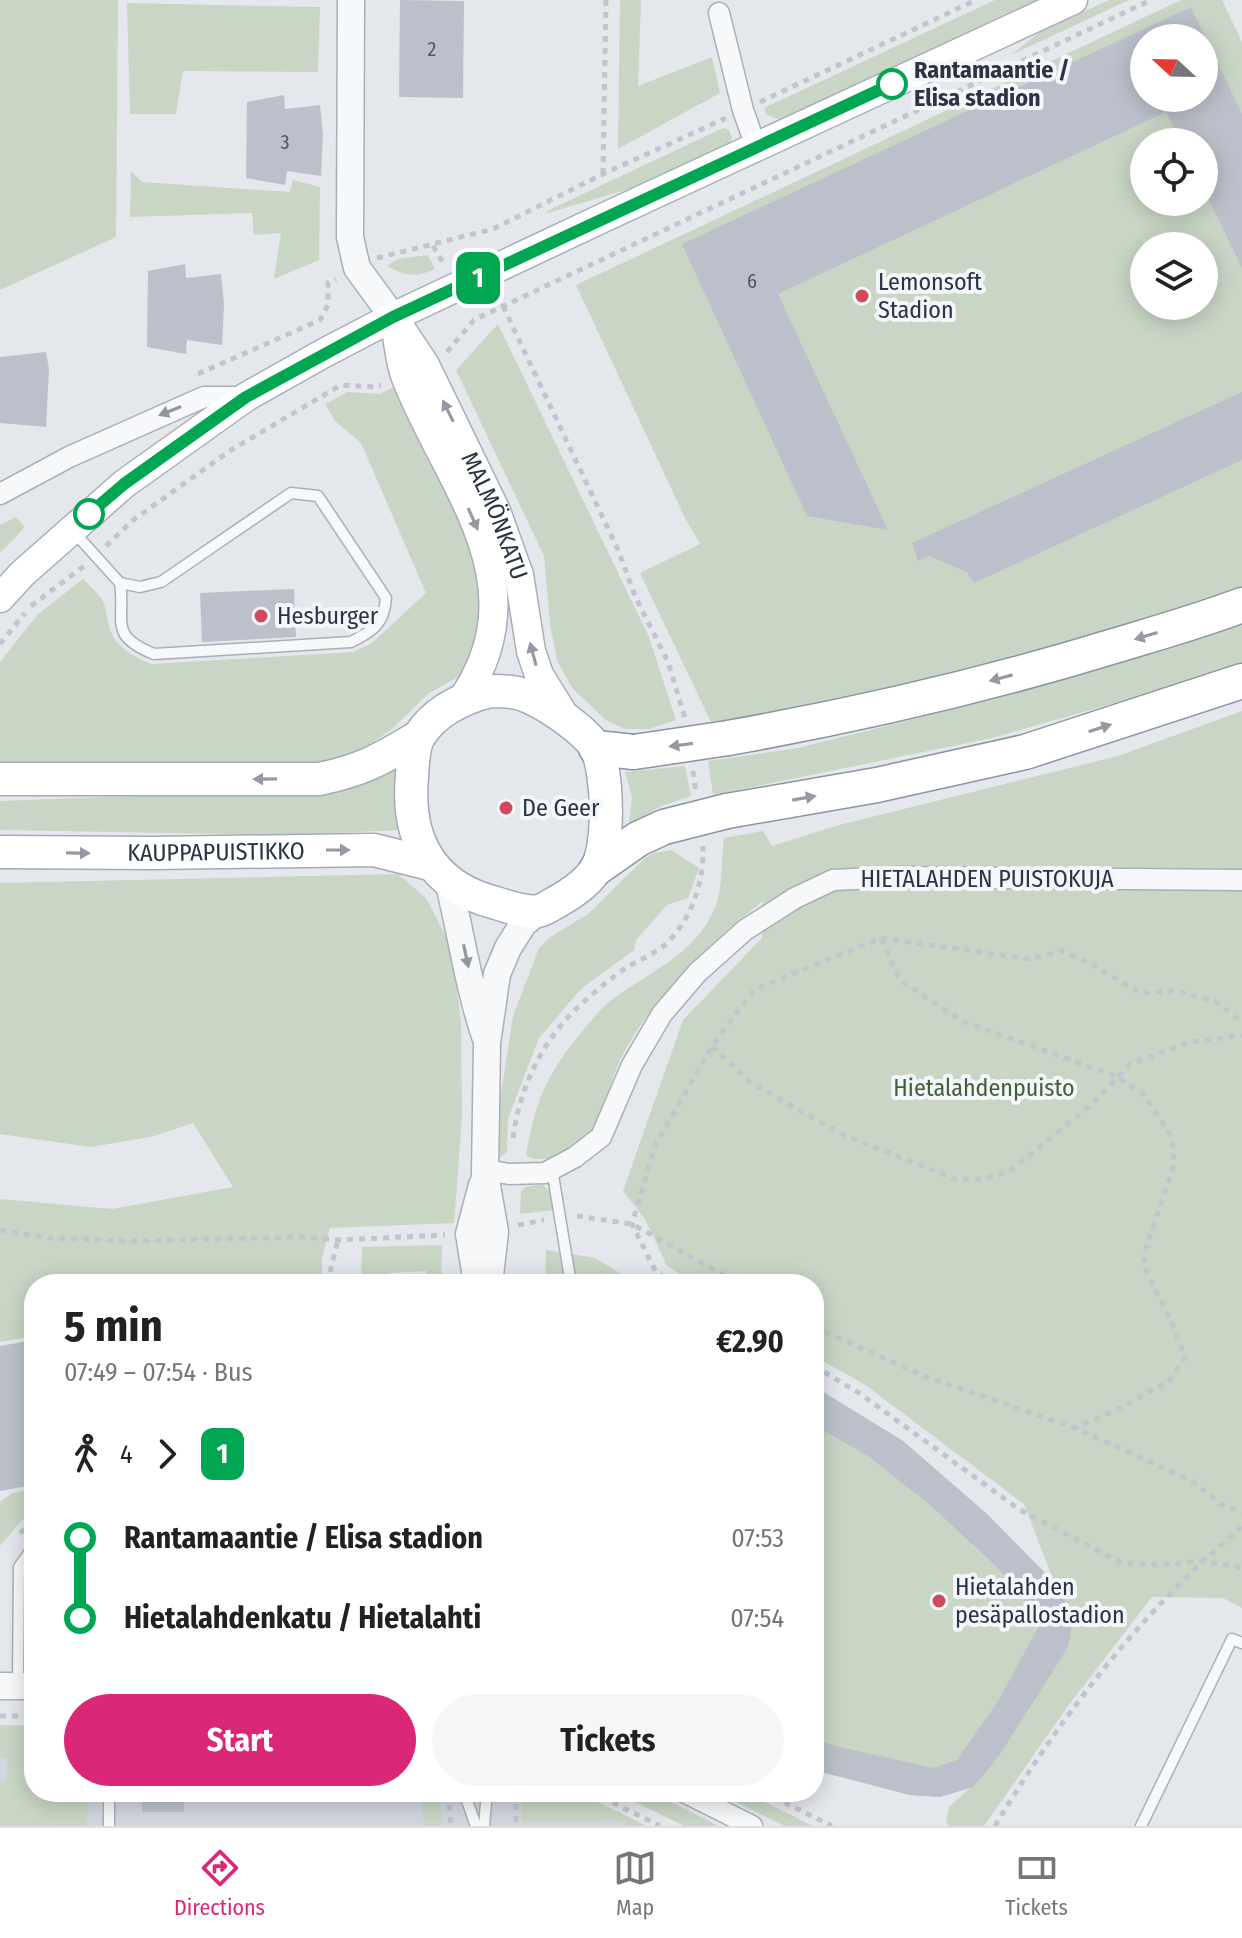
<!DOCTYPE html>
<html lang="en">
<head>
<meta charset="utf-8">
<style>
	body { margin:0; font-family:"Fira Sans Condensed",sans-serif; background:#f6f6f6; color:#222; height:100vh; display:flex; flex-direction:column; font-size:30px; white-space:nowrap }
	* { box-sizing:border-box; margin:0 }
	p { font-size:26px; color:#767676 }
	.icon { flex:none; width:44px; height:44px; fill:none; stroke:currentColor; stroke-width:2; stroke-linecap:round; stroke-linejoin:round }
	.map { position:relative; flex:1; overflow:hidden }
	.details { position:absolute; left:24px; top:1274px; width:800px; height:528px; display:flex; flex-direction:column; background:#fff; border-radius:32px; box-shadow:0 4px 20px #0003 }
	.details>* { flex:none }
	.badge { padding:0 16px; border-radius:12px; font-size:28px; line-height:52px }
	.needle { width:52px; rotate:292deg }
	.tools { position:absolute; left:1130px; top:24px; display:grid; gap:16px }
	.tools a { display:grid; place-items:center; width:88px; height:88px; border-radius:50%; background:#fff; box-shadow:0 4px 20px #0003; font-size:40px }
	.map>.badge { position:absolute; translate:-50% -50%; box-shadow:0 0 0 4px #fff }
	.legs { display:flex; align-items:center; gap:12px; height:88px; padding:0 40px; font-size:26px }
	.legs p { margin-inline-start:auto }
	.head { display:flex; align-items:center; justify-content:space-between; height:136px; padding:0 40px }
	h1 { font-size:44px; font-weight:700; line-height:60px }
	.cta { display:flex; gap:16px; margin-top:auto; padding:16px 40px }
	.cta a { flex:1; height:92px; border-radius:48px; background:#db2777; color:#fff; font-size:32px; font-weight:700; line-height:92px; text-align:center }
	.cta a+a { background:#f6f6f6; color:#222 }
	ul { padding:0 40px; list-style:none }
	li { display:flex; align-items:center; gap:28px; height:80px; font-size:30px }
	li i { display:grid; place-items:center; width:12px; height:100%; margin:0 10px; background:currentColor }
	li i::after { content:''; width:20px; height:20px; margin:-10px; border:6px solid; border-radius:50%; background:#fff }
	li p { margin-inline-start:auto }
	li:first-child i { background:linear-gradient(#0000 50%,currentColor 0) }
	li:last-child i { background:linear-gradient(currentColor 50%,#0000 0) }
	.tab-bar { display:flex; justify-content:space-around; align-items:center; height:112px; border-top:2px solid #e0e0e0; background:#fff; font-size:22px; color:#767676 }
	.tab-bar a { display:grid; justify-items:center; gap:4px }
	.tab-bar .on { color:#db2777 }
	.map>svg:first-child { display:block }
	.built { fill:#d2d6de }
	.green { fill:#c9d6c5; fill-rule:evenodd }
	.building { fill:#bbc0ca; fill-rule:evenodd }
	.lines { fill:none; stroke-linecap:round; stroke-linejoin:round }
	.service-casing { stroke:#a9aeb7; stroke-width:13 }
	.minor-casing { stroke:#a9aeb7; stroke-width:23 }
	.tertiary-casing { stroke:#a9aeb7; stroke-width:29 }
	.secondary-casing { stroke:#a9aeb7; stroke-width:31 }
	.primary-casing { stroke:#a3abb8; stroke-width:35 }
	.trunk-casing { stroke:#8b94a3; stroke-width:37 }
	.path { stroke:#c2c5cb; stroke-width:5; stroke-dasharray:6 6; stroke-linecap:butt }
	.service { stroke:#f7f8fa; stroke-width:10 }
	.minor { stroke:#f7f8fa; stroke-width:20 }
	.tertiary { stroke:#f7f8fa; stroke-width:26 }
	.secondary { stroke:#fff; stroke-width:28 }
	.primary { stroke:#fff; stroke-width:32 }
	.trunk { stroke:#fff; stroke-width:34 }
	.trunk-bridge-casing { stroke:#8b94a3; stroke-width:37; stroke-linecap:butt }
	.trunk-bridge { stroke:#fff; stroke-width:34 }
	.oneway { fill:#9196a0 }
	.oneway2 { fill:#959aa2 }
	.line-1-casing { stroke:#fff; stroke-width:18 }
	.line-1 { stroke:#00a651; stroke-width:12 }
	.stop-1-dot { fill:#fff; stroke:#00a651; stroke-width:4 }
	.poi-dot { fill:#d1495b; stroke:#f4f6f9; stroke-width:3 }
	.labels { text-anchor:middle; dominant-baseline:central; stroke-width:8; stroke-linejoin:round; paint-order:stroke }
	.number-label { font-size:20px; fill:#4f5766 }
	.stop-label { font-size:24px; font-weight:bold; fill:#2b3445; stroke:#f4f6f9; text-anchor:start }
	.poi-label { font-size:24px; fill:#2b3445; stroke:#f4f6f9; text-anchor:start }
	.street-label { font-size:24px; fill:#2b3445; stroke:#f4f6f9 }
	.park-label { font-size:24px; fill:#3f6138; stroke:#f4f6f9 }
</style>
</head>
<body>
<div class="map">
<svg width="1242" height="1826" viewBox="0 0 1242 1826">
	<rect width="100%" height="100%" fill="#e4e7ec"/>
	<!-- built -->
	<path class="built" d="M0,1725L34,1726V1792H438L442,1799L508,1802L541,1792H559L629,1826H0Z"/>
	<!-- green -->
	<g class="green">
		<path d="M0,0H118L116,237L0,290Z"/>
		<path d="M620,0H641L638,86L712,57L720,93L618,149Z"/>
		<path d="M995,0H1042L783,121L767,115L764,108Z"/>
		<path d="M1109,0H1129L1011,55L1041,31Z"/>
		<path d="M1181,0H1222L1242,42V587C1204,602 1165,612 1126,625C991,668 851,704 711,722L640,573L700,544L686,520L576,285ZM1144,38H1204V98H1144ZM1144,142H1204V202H1144ZM1144,246H1204V306H1144Z"/>
		<path d="M127,3L320,7L318,72L183,71L176,114H130Z"/>
		<path d="M723,128L729,130L732,139L727,148L642,185L548,213L547,211Z"/>
		<path d="M131,171L142,182L290,192L293,180L320,187L319,260L274,279L281,233L254,235L252,213L130,217Z"/>
		<path d="M428,255L435,269C416,278 406,276 387,266L398,259Z"/>
		<path d="M498,324L649,637L676,720L649,729H625L606,720L572,688L557,660L550,624L544,556L456,370Z"/>
		<path d="M394,387L466,524L479,557L481,634L463,674L428,694L392,729L366,747L318,770L0,767V662L38,614L83,579C89,585 96,591 101,598C106,606 106,613 108,622C112,645 132,657 153,664L353,652L372,643L426,593L361,443L335,421L325,404L348,392L380,394Z"/>
		<path d="M16,517L25,527L0,553V525Z"/>
		<path d="M1242,623V662L1199,679L992,738L713,795L708,761L798,748L994,699L1170,648Z"/>
		<path d="M1242,711V1608L1223,1598L1152,1597L1068,1706L984,1826H949L946,1822L949,1807L970,1788L940,1797L910,1795L814,1770V1386L903,1441L987,1514L1054,1582L1024,1504L864,1384L814,1356V1284H696L667,1266L645,1219L623,1191L683,1020L762,938L763,901C710,943 655,994 623,1054C609,1081 605,1115 586,1139C575,1153 541,1166 526,1155C536,1099 547,1073 584,1029C592,1020 599,1010 609,1002C648,972 697,955 716,905C723,886 721,859 724,838L763,831L772,846L839,825L1118,756Z"/>
		<path d="M685,766L691,796L661,806L629,825L632,797L625,772Z"/>
		<path d="M398,769L396,793L399,830L291,835L0,830V801L340,788Z"/>
		<path d="M671,850L699,868L688,898L667,905L636,940L634,950L581,989L539,1038L508,1119L507,1152L498,1159L499,1107L513,1016L539,948L550,937L588,914L645,858L654,853Z"/>
		<path d="M398,874L427,899L452,949L461,1023L462,1117L454,1223L330,1228L322,1258V1284H34V1336L0,1342V1199L112,1209L233,1187L193,1123L151,1137L91,1147L0,1134V883Z"/>
		<path d="M542,1184L549,1191L554,1210L520,1214L521,1192L525,1187Z"/>
		<path d="M442,1245L441,1284H426V1271L389,1273L384,1284H361L362,1247Z"/>
		<path d="M546,1250L595,1258L638,1284H545Z"/>
		<path d="M34,1489V1514L21,1521L0,1546V1502L12,1493Z"/>
		<path d="M34,1556V1654H33L27,1649L28,1568Z"/>
		<path d="M0,1725L34,1726V1792H88L87,1826H0V1781L6,1780L7,1758L0,1757Z"/>
		<path d="M421,1792H438L443,1826H424Z"/>
		<path d="M528,1792H578L647,1826H629L619,1821L522,1822V1802Z"/>
		<path d="M615,1792H651L719,1826H684Z"/>
		<path d="M716,1792H744L813,1826H785Z"/>
	</g>
	<!-- building -->
	<g class="building">
		<path d="M400,0L464,1L463,98L399,97Z"/>
		<path d="M1191,7L1242,114V268L1204,190V142H1181L1166,112L778,294L888,530L807,516L682,244ZM1144,38H1204V98H1144Z"/>
		<path d="M284,95L285,109L320,105L323,135L321,176L287,171L285,185L246,178L247,102Z"/>
		<path d="M185,264L186,278L221,274L224,304L222,345L187,340L186,354L147,347L148,271Z"/>
		<path d="M46,352L49,369L46,427L0,423V357Z"/>
		<path d="M1242,392V460L974,583L967,572L929,556L918,561L912,543Z"/>
		<path d="M294,589L296,637L202,642L200,593Z"/>
		<path d="M34,1340V1485L0,1491V1346Z"/>
		<path d="M823,1392L903,1441L987,1514L1056,1584L1073,1618L1068,1647L999,1756L973,1787L940,1797L910,1795L814,1770V1738L836,1746L933,1768L957,1760L998,1701L1039,1626L1033,1610L998,1568L929,1504L868,1456L814,1425V1406Z"/>
		<rect x="142" y="1792" width="42" height="20"/>
	</g>
	<g class="lines">
		<defs>
			<g id="service">
				<path d="M73,531L120,583L140,587L161,582L291,493L318,496L386,598C384,624 373,631 351,642L154,654C107,635 126,621 120,583"/>
				<path d="M552,1169L571,1284"/>
				<path d="M18,1684L19,1567L34,1546"/>
				<path d="M109,1792V1826"/>
				<path d="M464,1792L476,1826"/>
				<path d="M484,1826L487,1792"/>
				<path d="M1141,1826L1232,1639L1242,1643"/>
			</g>
			<g id="minor">
				<path d="M719,13L743,110L756,147"/>
				<path d="M0,494L69,457L204,397H246"/>
				<path d="M485,1170L509,1174L545,1173L575,1157L601,1137L632,1065L662,1014L697,973L745,930L795,898L833,880L896,877L1242,880"/>
				<path d="M684,1792L752,1826"/>
			</g>
			<g id="tertiary">
				<path d="M351,0L350,237L357,268L393,317"/>
				<path d="M448,881C461,932 468,986 485,1036"/>
				<path d="M477,1284L469,1234L482,1185"/>
				<path d="M489,1284L495,1232L485,1174L487,1043L497,974L508,948L523,924L539,911"/>
				<path d="M0,1686H34"/>
			</g>
			<g id="secondary">
				<path id="s1" d="M393,317L425,365L496,511L519,575L531,651L539,675L567,720"/>
				<path d="M396,330C399,345 400,363 406,378C448,485 541,581 464,697"/>
				<path d="M0,598L22,574L124,484L246,397L324,353L393,317L605,217L1073,0"/>
			</g>
			<g id="primary">
				<path d="M490,691C504,691 518,691 531,698C549,706 588,732 597,750C608,774 610,847 596,869C588,882 572,893 560,900C554,903 545,910 538,911C526,913 508,907 496,903C432,887 406,840 412,776C413,764 413,745 420,735C436,710 463,698 490,691Z"/>
				<path d="M0,779H319C360,771 382,759 418,737"/>
				<path id="s2" d="M0,852L153,853L374,850L430,864"/>
			</g>
			<g id="trunk">
				<path d="M728,738C858,715 987,685 1114,646C1157,633 1200,621 1242,605"/>
				<path d="M596,748L634,752"/>
				<path d="M727,811L877,785L1025,752L1242,681"/>
				<path d="M598,867L638,839L664,827"/>
			</g>
		</defs>
		<!-- service casing -->
		<use href="#service" class="service-casing"/>
		<!-- minor casing -->
		<use href="#minor" class="minor-casing"/>
		<!-- tertiary casing -->
		<use href="#tertiary" class="tertiary-casing"/>
		<!-- secondary casing -->
		<use href="#secondary" class="secondary-casing"/>
		<!-- primary casing -->
		<use href="#primary" class="primary-casing"/>
		<!-- trunk casing -->
		<use href="#trunk" class="trunk-casing"/>
		<!-- path -->
		<g class="path">
			<path d="M760,102L976,0"/>
			<path d="M603,174L606,0"/>
			<path d="M433,246L445,266"/>
			<path d="M377,258L493,229L603,174L726,118"/>
			<path d="M503,306L619,552L635,596L668,662L685,718"/>
			<path d="M447,352L474,320L1151,0"/>
			<path d="M198,374L320,320L328,305V283L336,279"/>
			<path d="M106,546L132,521L231,450L341,385L375,387L381,385"/>
			<path d="M31,606L84,566"/>
			<path d="M0,644L25,613"/>
			<path d="M693,771L696,793"/>
			<path d="M881,939L900,980L962,1021L1118,1077L1144,1095L1172,1137L1174,1165L1144,1254L1146,1271L1171,1321L1185,1357L1169,1381L1124,1406L1075,1428"/>
			<path d="M712,1046L751,1083L844,1135L955,1179H984L1010,1171L1091,1105L1130,1064L1187,1043L1242,1035"/>
			<path d="M513,1138C519,1090 541,1043 576,1009C590,996 607,981 623,970C637,960 657,954 669,941C693,915 704,881 703,846"/>
			<path d="M577,1216L632,1224L740,1284"/>
			<path d="M518,1225L544,1220"/>
			<path d="M0,1230L48,1238L129,1241L303,1237L338,1240L445,1235"/>
			<path d="M330,1284L331,1267L338,1240"/>
			<path d="M675,1284L656,1272L632,1224L655,1146L712,1046L755,989L881,938L1029,959L1063,951L1093,965L1140,993L1176,991L1215,1001L1236,1018L1242,1019"/>
			<path d="M814,1327L924,1376L1075,1428L1192,1481L1221,1504L1242,1513"/>
			<path d="M814,1366L859,1393L1020,1510L1122,1563L1160,1565L1201,1561L1242,1568"/>
			<path d="M20,1533L34,1522"/>
			<path d="M0,1716H34"/>
			<path d="M516,1792V1826"/>
			<path d="M591,1792L660,1826"/>
			<path d="M763,1792L832,1826"/>
			<path d="M449,1805L451,1826"/>
			<path d="M995,1826C1061,1716 1143,1609 1242,1527"/>
		</g>
		<!-- service -->
		<use href="#service" class="service"/>
		<!-- minor -->
		<use href="#minor" class="minor"/>
		<!-- tertiary -->
		<use href="#tertiary" class="tertiary"/>
		<!-- secondary -->
		<use href="#secondary" class="secondary"/>
		<!-- primary -->
		<use href="#primary" class="primary"/>
		<!-- trunk -->
		<use href="#trunk" class="trunk"/>
		<defs>
			<g id="trunk-bridge">
				<path d="M634,752L728,738"/>
				<path d="M664,827L727,811"/>
			</g>
		</defs>
		<!-- trunk-bridge casing -->
		<use href="#trunk-bridge" class="trunk-bridge-casing"/>
		<!-- trunk-bridge -->
		<use href="#trunk-bridge" class="trunk-bridge"/>
	</g>
	<!-- one-way arrows -->
	<defs><path id="oneway-solid" d="M-6-.8H1V-3.2L6.5 0L1 3.2V.8H-6Z" transform="scale(2)"/></defs>
	<g class="oneway">
		<use href="#oneway-solid" transform="translate(170 411) rotate(158)"/>
		<use href="#oneway-solid" transform="translate(466 956) rotate(78)"/>
	</g>
	<g class="oneway2">
		<use href="#oneway-solid" transform="translate(448 411) rotate(-116)"/>
		<use href="#oneway-solid" transform="translate(473 519) rotate(66)"/>
		<use href="#oneway-solid" transform="translate(1146 636) rotate(163)"/>
		<use href="#oneway-solid" transform="translate(533 654) rotate(-105)"/>
		<use href="#oneway-solid" transform="translate(1001 678) rotate(165)"/>
		<use href="#oneway-solid" transform="translate(1100 728) rotate(-18)"/>
		<use href="#oneway-solid" transform="translate(681 745) rotate(172)"/>
		<use href="#oneway-solid" transform="translate(265 779) rotate(179)"/>
		<use href="#oneway-solid" transform="translate(804 798) rotate(-10)"/>
		<use href="#oneway-solid" transform="translate(338 850)"/>
		<use href="#oneway-solid" transform="translate(78 853) rotate(1)"/>
	</g>
	<g class="lines">
		<defs>
			<path id="line-1" d="M89,514L124,484L246,397L393,317L892,84"/>
		</defs>
		<!-- line-1 casing -->
		<use href="#line-1" class="line-1-casing"/>
		<!-- line-1 -->
		<use href="#line-1" class="line-1"/>
	</g>
	<!-- markers -->
	<g class="stop-1-dot">
		<circle cx="892" cy="84" r="14"/>
		<circle cx="89" cy="514" r="14"/>
	</g>
	<g class="poi-dot">
		<circle cx="862" cy="296" r="8"/>
		<circle cx="261" cy="616" r="8"/>
		<circle cx="506" cy="808" r="8"/>
		<circle cx="939" cy="1601" r="8"/>
	</g>
	<g class="labels">
		<!-- number labels -->
		<g class="number-label">
			<text x="432" y="49">2</text>
			<text x="285" y="142">3</text>
			<text x="752" y="281">6</text>
		</g>
		<!-- stop labels -->
		<g class="stop-label">
			<text x="914" y="70">Rantamaantie /<tspan x="914" dy="28">Elisa stadion</tspan></text>
		</g>
		<!-- poi labels -->
		<g class="poi-label">
			<text x="878" y="282">Lemonsoft<tspan x="878" dy="28">Stadion</tspan></text>
			<text x="277" y="616">Hesburger</text>
			<text x="522" y="808">De Geer</text>
			<text x="955" y="1587">Hietalahden<tspan x="955" dy="28">pesäpallostadion</tspan></text>
		</g>
		<!-- street labels -->
		<g class="street-label">
			<text stroke="none"><textPath href="#s1" startOffset="224">MALMÖNKATU</textPath></text>
			<text stroke="none"><textPath href="#s2" startOffset="216">KAUPPAPUISTIKKO</textPath></text>
			<text x="987" y="879">HIETALAHDEN PUISTOKUJA</text>
		</g>
		<!-- park labels -->
		<g class="park-label">
			<text x="984" y="1088">Hietalahdenpuisto</text>
		</g>
	</g>
</svg>
<div class="tools">
<a><svg class="needle" viewBox="-14 -14 28 28"><path d="M0-13l5 13h-10z" fill="#e53935"/><path d="M0 13l5-13h-10z" fill="#767676"/></svg></a>
<a><svg class="icon" aria-label="locate" viewBox="0 0 24 24"><circle cx="12" cy="12" r="6"/><path d="M12 2v4M12 18v4M2 12h4M18 12h4"/></svg></a>
<a><svg class="icon" aria-label="layers" viewBox="0 0 24 24"><path d="M12 4l9 5-9 5-9-5zM3 14l9 5 9-5"/></svg></a>
</div>
<b class="badge" style="left:478px;top:278px;background:#00a651;color:#fff">1</b>
<section class="details">
<div class="head"><div><h1>5 min</h1><p>07:49 – 07:54 · Bus</p></div><b>€2.90</b></div>
<div class="legs"><svg class="icon" aria-label="walk" viewBox="0 0 24 24"><circle cx="13" cy="4" r="2"/><path d="M13 8l-2 6 4 7M11 14l-3 7M7 12l3-4h3l4 4"/></svg>4<svg class="icon" aria-label="forward" viewBox="0 0 24 24"><path d="M9 5l7 7-7 7"/></svg><b class="badge" style="background:#00a651;color:#fff">1</b></div>
<ul>
<li><i style="color:#00a651"></i><b>Rantamaantie / Elisa stadion</b><p>07:53</p></li>
<li><i style="color:#00a651"></i><b>Hietalahdenkatu / Hietalahti</b><p>07:54</p></li>
</ul>
<div class="cta"><a>Start</a><a>Tickets</a></div>
</section>
</div>
<nav class="tab-bar">
<a class="on"><svg class="icon" aria-label="directions" viewBox="0 0 24 24"><path d="M12 3l9 9-9 9-9-9zM9 14v-3h6M13 9l2 2-2 2"/></svg>Directions</a>
<a><svg class="icon" aria-label="map" viewBox="0 0 24 24"><path d="M3 6l6-2 6 2 6-2v14l-6 2-6-2-6 2zM9 4v14M15 6v14"/></svg>Map</a>
<a><svg class="icon" aria-label="tickets" viewBox="0 0 24 24"><path d="M3 7h18v10H3zM15 7v10"/></svg>Tickets</a>
</nav>
</body>
</html>
